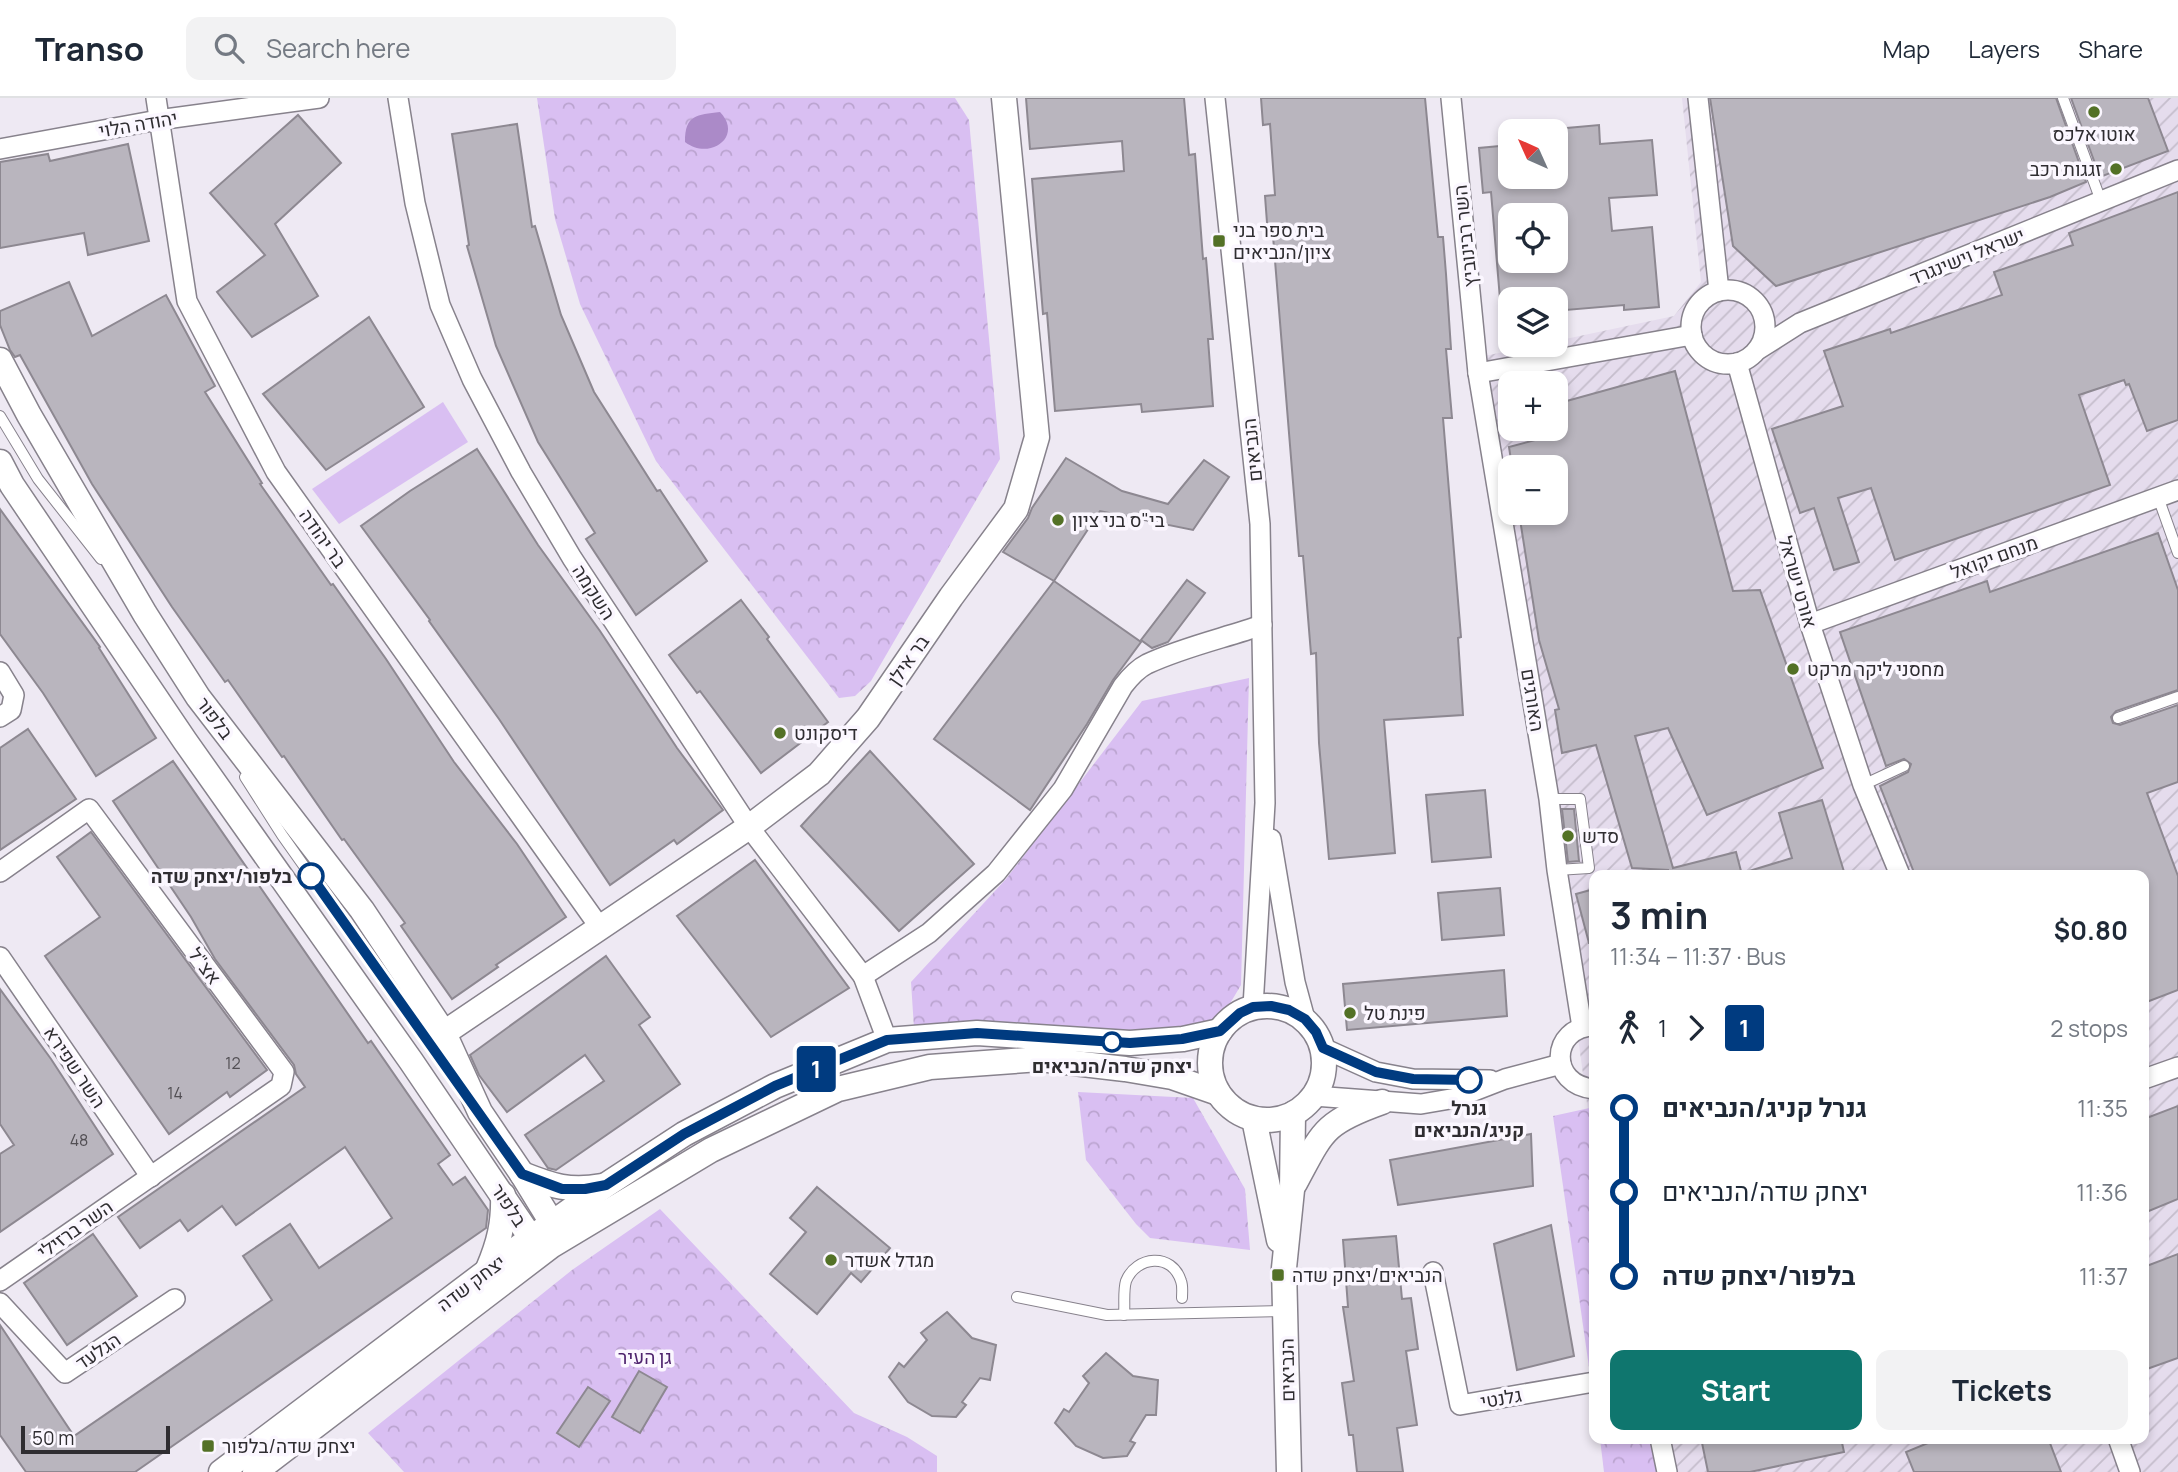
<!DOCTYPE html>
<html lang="en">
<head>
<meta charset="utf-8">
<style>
	body { margin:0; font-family:Manrope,Heebo,sans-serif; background:#f2f2f3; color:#1f2937; height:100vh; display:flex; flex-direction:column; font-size:26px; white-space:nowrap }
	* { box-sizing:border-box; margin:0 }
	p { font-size:23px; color:#747a83 }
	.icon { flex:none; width:38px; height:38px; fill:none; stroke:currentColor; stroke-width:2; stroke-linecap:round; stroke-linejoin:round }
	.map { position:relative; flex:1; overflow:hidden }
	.side { position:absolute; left:1589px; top:772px; width:560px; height:574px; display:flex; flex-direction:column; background:#fff; border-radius:14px; box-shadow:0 4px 10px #0003 }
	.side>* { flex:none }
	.badge { padding:0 14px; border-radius:5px; font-size:24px; line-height:46px }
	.needle { width:46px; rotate:315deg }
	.tools { position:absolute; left:1498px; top:21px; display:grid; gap:14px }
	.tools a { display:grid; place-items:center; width:70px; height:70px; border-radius:14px; background:#fff; box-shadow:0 4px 10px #0003; font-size:35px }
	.scale { position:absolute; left:21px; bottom:18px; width:149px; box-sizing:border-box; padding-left:7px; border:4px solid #2f2d31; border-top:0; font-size:19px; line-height:24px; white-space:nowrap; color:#2f2d31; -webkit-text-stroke:5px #fbf7ff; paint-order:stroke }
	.map>.badge { position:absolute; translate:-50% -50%; box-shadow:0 0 0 4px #fff }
	.legs { display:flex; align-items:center; gap:10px; height:77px; padding:0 21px; font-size:23px }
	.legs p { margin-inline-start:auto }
	.overview { display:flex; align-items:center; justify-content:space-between; height:119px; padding:0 21px }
	h1 { font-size:38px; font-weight:700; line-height:52px }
	.primary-button { display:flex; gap:14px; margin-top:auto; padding:14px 21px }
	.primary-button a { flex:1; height:80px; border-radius:14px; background:#0f766e; color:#fff; font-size:28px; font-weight:700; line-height:80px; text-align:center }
	.primary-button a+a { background:#f2f2f3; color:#1f2937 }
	ul { padding:0 21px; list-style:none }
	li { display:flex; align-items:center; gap:24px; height:84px; font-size:26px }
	li i { display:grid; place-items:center; width:10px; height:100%; margin:0 9px; background:currentColor }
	li i::after { content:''; width:18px; height:18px; margin:-9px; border:5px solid; border-radius:50%; background:#fff }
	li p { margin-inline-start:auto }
	li:first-child i { background:linear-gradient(#0000 50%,currentColor 0) }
	li:last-child i { background:linear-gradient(currentColor 50%,#0000 0) }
	header { display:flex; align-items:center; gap:42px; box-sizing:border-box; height:98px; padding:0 35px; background:#fff; border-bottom:2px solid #e0e1e3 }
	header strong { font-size:33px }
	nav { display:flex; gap:38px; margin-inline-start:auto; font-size:24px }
	.search { width:490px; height:63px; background:#f2f2f3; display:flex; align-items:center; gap:18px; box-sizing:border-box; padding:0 24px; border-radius:14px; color:#747a83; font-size:26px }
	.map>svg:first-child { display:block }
	.industrial { fill:url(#industrial-furrows); fill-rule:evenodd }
	.park { fill:url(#park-crowns) }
	.garden { fill:#d9bff2 }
	.water { fill:#ab8ac8 }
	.building { fill:#b9b5be; stroke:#8d8891; stroke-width:2; fill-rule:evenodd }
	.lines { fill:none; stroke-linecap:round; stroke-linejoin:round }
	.service-casing { stroke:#87828c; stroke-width:12 }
	.minor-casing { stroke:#87828c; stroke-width:22 }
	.tertiary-casing { stroke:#87828c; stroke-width:27 }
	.service { stroke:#fff; stroke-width:10 }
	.minor { stroke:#fff; stroke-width:19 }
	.tertiary { stroke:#fff; stroke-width:24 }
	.line-1-casing { stroke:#fff; stroke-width:16 }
	.line-1 { stroke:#003b80; stroke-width:10 }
	.poi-dot { fill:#537126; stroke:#fbf7ff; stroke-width:2.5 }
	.stop-1-dot { fill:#fff; stroke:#003b80; stroke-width:3.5 }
	.labels { text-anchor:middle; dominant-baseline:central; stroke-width:7; stroke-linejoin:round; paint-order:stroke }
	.number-label { font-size:16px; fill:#524f54 }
	.street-label { font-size:19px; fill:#2f2d31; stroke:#fbf7ff }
	.poi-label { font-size:19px; fill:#2f2d31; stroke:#fbf7ff; text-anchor:start }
	.stop-label { font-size:19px; font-weight:bold; fill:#2f2d31; stroke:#fbf7ff }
	.park-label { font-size:19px; fill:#4f246e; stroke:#fbf7ff }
</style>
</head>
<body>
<header>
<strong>Transo</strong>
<div class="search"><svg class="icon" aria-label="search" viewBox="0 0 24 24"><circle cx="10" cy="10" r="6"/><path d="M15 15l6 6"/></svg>Search here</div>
<nav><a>Map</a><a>Layers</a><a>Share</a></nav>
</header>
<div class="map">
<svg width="2178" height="1374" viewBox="0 0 2178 1374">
	<defs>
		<pattern id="industrial-furrows" width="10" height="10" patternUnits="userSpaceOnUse" patternTransform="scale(1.75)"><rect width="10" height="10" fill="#e5dced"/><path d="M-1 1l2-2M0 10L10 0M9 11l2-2" fill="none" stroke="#c5bdcc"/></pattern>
		<pattern id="park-crowns" width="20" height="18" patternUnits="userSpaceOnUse" patternTransform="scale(1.75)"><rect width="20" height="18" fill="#d9bff2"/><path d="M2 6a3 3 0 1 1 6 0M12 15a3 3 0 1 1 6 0" fill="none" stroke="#bba4d0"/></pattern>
	</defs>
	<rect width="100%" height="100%" fill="#eee9f3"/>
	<!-- industrial -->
	<path class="industrial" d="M1682,0H2178V1374H1642L1637,1341L2144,1340V777H1594V1056L1484,258L1539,247H1556V243L1674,218L1701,184ZM1510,285H1556V331H1510ZM1510,369H1556V415H1510Z"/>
	<!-- park -->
	<g class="park">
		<path d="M537,0H955L969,22L1000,361L871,583L855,598L839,600L656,363L580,206L555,121Z"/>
		<path d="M1249,580L1241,887L1225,914L1209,926L1164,937L914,930L911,884L1006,781L1142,603Z"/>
		<path d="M1078,994L1193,1000L1245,1091L1250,1152L1150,1140L1136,1126L1086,1062Z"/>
		<path d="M1594,1009V1304L1553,1018Z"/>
		<path d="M660,1111L854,1315L907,1339L937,1358V1374H404L368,1335L572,1172Z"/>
		<path d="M1600,1341H1656L1660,1374H1604Z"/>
	</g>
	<!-- garden -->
	<path class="garden" d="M443,304L468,344L339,426L312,391Z"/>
	<!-- water -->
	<path class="water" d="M720,14C744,39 709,63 685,44C685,16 697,17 720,14Z"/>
	<!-- building -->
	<g class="building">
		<path d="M1026,0H1184L1189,57L1195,56L1203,161L1206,160L1213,241H1208L1213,308L1142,314L1141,306L1055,313L1047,215L1043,216L1032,81L1124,73L1122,43L1030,51Z"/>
		<path d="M1261,0H1425L1438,139H1443L1446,176L1451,251H1446L1452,320H1443L1461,539L1458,540L1463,617L1384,622L1395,755L1329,761L1319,645L1316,555L1311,556L1303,458H1299L1273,138H1268L1265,98L1275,97L1270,26L1263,27Z"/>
		<path d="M1710,0H2056L2086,84L2050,99L1776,188L1733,148Z"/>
		<path d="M2071,0H2148L2168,53L2100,79Z"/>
		<path d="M298,17L341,65L275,126L318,198L252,239L217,194L265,157L210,95Z"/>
		<path d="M517,26L532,129L535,128L561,217L594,294L657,393L660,392L707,463L636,517L586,441L595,435L538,344L496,248L467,148L469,147L452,36Z"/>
		<path d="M1599,27L1600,46L1652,42L1657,97L1609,100L1612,133L1652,129L1659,209L1624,212V207L1566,212V201H1500L1491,94L1483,95L1479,50L1510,47V79H1556V31ZM1510,117H1559L1563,163H1510Z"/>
		<path d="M128,46L149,143L88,157L84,135L0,150V64L48,56L50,63Z"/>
		<path d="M2178,94V322L2147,333L2129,286L2126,287L2124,282L2079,297L2110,387L1895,462L1871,390L1838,400L1859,464L1834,472L1814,410L1800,415L1772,331L1843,308L1824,253L1890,231L1891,235L2002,197L1994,174L2073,147L2069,135Z"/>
		<path d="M69,184L92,238L166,197L215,288L205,294L262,385L260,386L331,487L333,486L386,561L454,664L517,746L566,819L496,867L498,869L452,901L401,828L405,825L344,741L342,742L284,658L282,659L228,582L225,584L172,509L92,386L20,257L15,259L10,252L0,227V213Z"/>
		<path d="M369,219L424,309L326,372L263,296Z"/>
		<path d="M1675,273L1733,493L1760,492L1823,670L1707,717L1668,630L1635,638L1673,770L1736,754L1742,777H1668V772L1632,770L1596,647L1562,655L1555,612L1559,611L1539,542L1519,415H1556V369H1512L1509,349L1565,334L1563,304Z"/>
		<path d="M477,351L538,447L600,533L677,650L723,712L677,746L674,742L610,787L499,621L429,523L430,522L361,428L410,393Z"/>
		<path d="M1066,360L1122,393L1168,406L1204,362L1229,379L1193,432L1100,413L1054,483L1003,454L1028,420L1032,410Z"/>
		<path d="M0,411L100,549L99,550L156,640L96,678L43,595L0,536Z"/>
		<path d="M2158,435L2178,492V592L2116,613L2111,619L2113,625L2120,627L2178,607V684L2147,695L2178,778V892L2144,905V777H1915L1880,688L1908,674L1911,666L1904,661L1886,668L1840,534L1987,483L1990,494Z"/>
		<path d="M1187,482L1205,495L1168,544L1152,550L1141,542Z"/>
		<path d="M1054,483L1141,544L1113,582L1087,626L1030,712L934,641Z"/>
		<path d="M741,502L769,539L767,541L828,624L761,675L700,593L697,595L669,557Z"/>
		<path d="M28,631L76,701L0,752V650Z"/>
		<path d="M870,653L974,766L899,833L801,728Z"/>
		<path d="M173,663L368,945L371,943L450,1057L438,1066L453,1087L465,1079L488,1112L486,1130L135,1374H26L0,1337V1227L74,1338L272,1202L243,1158L290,1126L319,1170L392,1120L345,1049L236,1127L222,1108L188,1133L180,1122L140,1150L118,1119L305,989L296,976L294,967L215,861L191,819L113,703Z"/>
		<path d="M1485,692L1491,759L1432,764L1426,697Z"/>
		<path d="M1822,702L1845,777H1749V773L1792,760L1779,715Z"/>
		<path d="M1562,711H1574L1579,763L1568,764Z"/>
		<path d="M91,734L267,972L230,999L227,994L169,1036L45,858L100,819L57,759Z"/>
		<path d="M755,762L849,890L771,939L677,818Z"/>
		<path d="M1500,790L1504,837L1442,842L1438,795Z"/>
		<path d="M1594,791V845H1589L1576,796Z"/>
		<path d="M606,858L650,919L639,927L680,986L556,1072L548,1070L525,1037L604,983L585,957L507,1014L479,977L470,957Z"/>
		<path d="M1504,872L1507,918L1347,932L1343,886Z"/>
		<path d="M0,891L51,961L113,1056L0,1134V1056L14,1047L0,1026Z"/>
		<path d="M2178,1008V1101L2144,1115V1021Z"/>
		<path d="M1531,1036L1533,1088L1398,1107L1390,1062Z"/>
		<path d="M817,1089L890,1150L861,1184L851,1175L817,1216L770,1176L806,1134L790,1120Z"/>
		<path d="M1551,1127L1574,1258L1517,1272L1494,1146Z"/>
		<path d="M93,1136L137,1198L67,1247L24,1185Z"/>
		<path d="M1396,1138L1402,1201L1411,1200L1418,1251L1406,1253L1417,1327L1397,1330L1403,1374H1357L1353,1337H1349L1342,1285L1354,1283L1343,1209H1348L1343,1142Z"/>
		<path d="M2178,1156V1260L2144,1272V1169Z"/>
		<path d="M947,1214L972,1240L996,1247L990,1282L980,1280L962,1304L966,1307L956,1319L932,1318L908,1304L889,1279L899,1265L904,1269L927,1242L921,1235Z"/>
		<path d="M1106,1255L1133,1278L1158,1282L1156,1317H1146L1130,1343L1135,1345L1127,1358L1103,1360L1076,1348L1055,1325L1064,1311L1069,1314L1089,1285L1083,1278Z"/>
		<path d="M639,1273L667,1289L640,1335L612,1319Z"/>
		<path d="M588,1289L610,1303L579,1349L557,1335Z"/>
		<path d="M1701,1340H1841L1844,1354L1750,1374H1708Z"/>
		<path d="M1940,1340H2048L2061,1374H1914L1906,1354Z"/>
	</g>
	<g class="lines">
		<defs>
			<g id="service">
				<path d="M2063,0L2101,103"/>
				<path d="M0,318L38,381L101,461"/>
				<path d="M2158,399L2178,455"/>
				<path d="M2118,620L2178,599"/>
				<path d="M245,679L282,737L454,980"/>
				<path d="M1863,687L1904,668"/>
				<path d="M1549,701H1580L1589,770L1557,772"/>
				<path d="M1017,1199L1107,1217L1285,1213"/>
				<path d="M1124,1217C1125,1207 1123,1193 1126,1183C1136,1158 1172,1154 1181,1183C1183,1188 1182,1195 1182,1200"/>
			</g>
			<g id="minor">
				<path d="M156,0L187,203L276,374L601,831"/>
				<path d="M398,0L415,105L440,207L472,281L521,374L572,460L749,729L863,878L887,942"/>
				<path d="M1215,0L1260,426L1265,705L1253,909"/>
				<path d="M1451,0L1478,275L1549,701L1557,772L1582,929"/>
				<path d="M1698,0L1719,193"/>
				<path d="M0,51L158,22L319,0"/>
				<circle cx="1728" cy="229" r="37"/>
				<path d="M1759,251L1800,225L2178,72"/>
				<path d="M1737,265L1810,526L1863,687L1900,777"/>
				<path d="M1478,275L1692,237"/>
				<path d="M1810,526L2178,392"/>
				<path d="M0,574L14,597L11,612L0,619"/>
				<path d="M1271,741L1295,884L1305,921"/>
				<path d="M0,774L89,711L284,974L281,988L0,1183"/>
				<path d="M0,859L151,1079"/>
				<path d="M863,878L929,835L996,775L1063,691L1123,588C1130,579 1137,571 1147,566C1183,549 1225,540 1262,527"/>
				<path d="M1594,928C1550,929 1548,987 1594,991"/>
				<path d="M1323,950L1376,974L1413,981L1490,982"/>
				<path d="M2144,981L2178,969"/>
				<path d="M1314,998L1421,1006L1456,1000L1505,981L1561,966"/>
				<path d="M1433,1174L1460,1307L1594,1284"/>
				<path d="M0,1205L65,1275L175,1201"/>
				<path d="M1660,1340L1667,1374"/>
				<path d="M2118,1340L2130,1374"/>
			</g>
			<g id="tertiary">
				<path d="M0,262L29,317L145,516L198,599L362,812L444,935L480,1014L522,1076L552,1125L551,1141"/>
				<path d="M0,364L12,387L185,643L411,963L531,1140L544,1145"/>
				<circle cx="1267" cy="965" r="57"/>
				<path d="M444,935L749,729L819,676L868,620L951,499L1016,411L1037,339L1004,0"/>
				<path d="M1254,1021L1279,1142"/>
				<path d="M522,1076C552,1088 570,1094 602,1088"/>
				<path d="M1295,1085C1323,1033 1323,1025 1382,1004"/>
				<path d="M488,1171C499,1145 504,1125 503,1097"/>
				<path d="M221,1374L531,1140L606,1087L684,1036L775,988L887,942L977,935L1130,945L1183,941L1220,933"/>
				<path d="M255,1374L551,1148L711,1052L838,991L930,969L1040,961L1125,971L1172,979L1218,995"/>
				<path d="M1289,1374L1284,1170L1292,1092L1293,1016"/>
			</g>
		</defs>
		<!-- service casing -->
		<use href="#service" class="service-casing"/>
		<!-- minor casing -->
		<use href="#minor" class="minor-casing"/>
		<!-- tertiary casing -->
		<use href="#tertiary" class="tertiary-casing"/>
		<!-- service -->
		<use href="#service" class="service"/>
		<!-- minor -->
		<use href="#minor" class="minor"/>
		<!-- tertiary -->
		<use href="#tertiary" class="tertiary"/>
	</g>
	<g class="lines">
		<defs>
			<path id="line-1" d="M311,778L522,1076L562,1091H585L606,1087L684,1036L775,988L887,942L977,935L1130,945L1182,941L1220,933L1240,915L1253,909L1271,908L1289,912L1305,921L1316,934L1323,950L1376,974L1413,981L1469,982"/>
		</defs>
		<!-- line-1 casing -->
		<use href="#line-1" class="line-1-casing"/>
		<!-- line-1 -->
		<use href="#line-1" class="line-1"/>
	</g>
	<!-- markers -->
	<g class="poi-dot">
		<circle cx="2094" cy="14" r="7"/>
		<circle cx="2116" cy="71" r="7"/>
		<rect x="1212" y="136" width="14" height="14" rx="3.5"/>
		<circle cx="1058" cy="422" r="7"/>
		<circle cx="1793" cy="571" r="7"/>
		<circle cx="780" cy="635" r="7"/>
		<circle cx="1568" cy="738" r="7"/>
		<circle cx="1350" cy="915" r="7"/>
		<circle cx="831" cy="1162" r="7"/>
		<rect x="1271" y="1170" width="14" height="14" rx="3.5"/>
		<rect x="201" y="1341" width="14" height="14" rx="3.5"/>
	</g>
	<g class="stop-1-dot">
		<circle cx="311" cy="778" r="12"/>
		<circle cx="1112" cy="944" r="9"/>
		<circle cx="1469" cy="982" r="12"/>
	</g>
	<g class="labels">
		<!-- number labels -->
		<g class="number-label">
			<text x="233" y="965">12</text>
			<text x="175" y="995">14</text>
			<text x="79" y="1042">48</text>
		</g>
		<!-- street labels -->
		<g class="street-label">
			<text transform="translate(138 26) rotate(-10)">יהודה הלוי</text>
			<text transform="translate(1465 138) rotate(-96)">השר רבינוביץ</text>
			<text transform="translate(1967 158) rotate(-22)">ישראל וישינגרד</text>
			<text transform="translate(1252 352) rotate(-96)">הנביאים</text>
			<text transform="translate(323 440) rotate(55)">בר יהודה</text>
			<text transform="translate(1994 459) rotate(-20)">מנחם יקואל</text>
			<text transform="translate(1798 484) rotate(74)">אורט ישראל</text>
			<text transform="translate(594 494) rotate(57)">השקמה</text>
			<text transform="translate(908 562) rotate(-55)">בר אילן</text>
			<text transform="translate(1533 602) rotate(81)">האורגים</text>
			<text transform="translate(215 620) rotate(53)">בלפור</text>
			<text transform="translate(205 868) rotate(53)">אצ"ל</text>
			<text transform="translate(75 969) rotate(56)">השר שפירא</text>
			<text transform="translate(509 1107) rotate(56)">בלפור</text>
			<text transform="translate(75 1131) rotate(-35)">השר ברזילי</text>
			<text transform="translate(471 1185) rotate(-37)">יצחק שדה</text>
			<text transform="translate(98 1253) rotate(-34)">הגלעד</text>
			<text transform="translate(1287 1272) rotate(-91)">הנביאים</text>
			<text transform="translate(1501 1300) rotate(-10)">גלנטי</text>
		</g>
		<!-- poi labels -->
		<g class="poi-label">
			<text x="2094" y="36" text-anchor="middle">אוטו אלכס</text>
			<text x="2102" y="71" text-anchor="end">זגגות רכב</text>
			<text x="1233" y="132">בית ספר בני<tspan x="1233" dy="22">ציון/הנביאים</tspan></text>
			<text x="1072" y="422">בי"ס בני ציון</text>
			<text x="1807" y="571">מחסני ליקר מרקט</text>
			<text x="794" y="635">דיסקונט</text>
			<text x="1582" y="738">סדש</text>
			<text x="1364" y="915">פינת טל</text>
			<text x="845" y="1162">מגדל אשדר</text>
			<text x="1292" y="1177">הנביאים/יצחק שדה</text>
			<text x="222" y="1348">יצחק שדה/בלפור</text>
		</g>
		<!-- stop labels -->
		<g class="stop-label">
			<text x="292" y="778" text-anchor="end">בלפור/יצחק שדה</text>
			<text x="1112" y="968">יצחק שדה/הנביאים</text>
			<text x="1469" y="1010">גנרל<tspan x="1469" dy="22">קניג/הנביאים</tspan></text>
		</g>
		<!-- park labels -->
		<g class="park-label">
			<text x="645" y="1259">גן העיר</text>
		</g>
	</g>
</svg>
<div class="tools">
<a><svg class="needle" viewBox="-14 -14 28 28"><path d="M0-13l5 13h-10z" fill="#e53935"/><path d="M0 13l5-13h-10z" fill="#747a83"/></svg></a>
<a><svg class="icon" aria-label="locate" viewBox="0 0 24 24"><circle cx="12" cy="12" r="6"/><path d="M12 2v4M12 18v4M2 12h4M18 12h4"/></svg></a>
<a><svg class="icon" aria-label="layers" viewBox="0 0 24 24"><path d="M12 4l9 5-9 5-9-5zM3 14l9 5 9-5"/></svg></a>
<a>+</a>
<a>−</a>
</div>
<div class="scale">50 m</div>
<b class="badge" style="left:816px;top:971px;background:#003b80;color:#fff">1</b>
<section class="side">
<div class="overview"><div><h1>3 min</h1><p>11:34 – 11:37 · Bus</p></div><b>$0.80</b></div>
<div class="legs"><svg class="icon" aria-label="walk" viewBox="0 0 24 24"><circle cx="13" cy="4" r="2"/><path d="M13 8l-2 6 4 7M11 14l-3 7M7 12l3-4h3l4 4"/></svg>1<svg class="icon" aria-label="forward" viewBox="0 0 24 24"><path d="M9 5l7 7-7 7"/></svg><b class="badge" style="background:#003b80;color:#fff">1</b><p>2 stops</p></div>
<ul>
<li><i style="color:#003b80"></i><b>גנרל קניג/הנביאים</b><p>11:35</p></li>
<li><i style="color:#003b80"></i><span>יצחק שדה/הנביאים</span><p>11:36</p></li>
<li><i style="color:#003b80"></i><b>בלפור/יצחק שדה</b><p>11:37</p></li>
</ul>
<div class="primary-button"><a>Start</a><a>Tickets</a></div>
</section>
</div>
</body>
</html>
